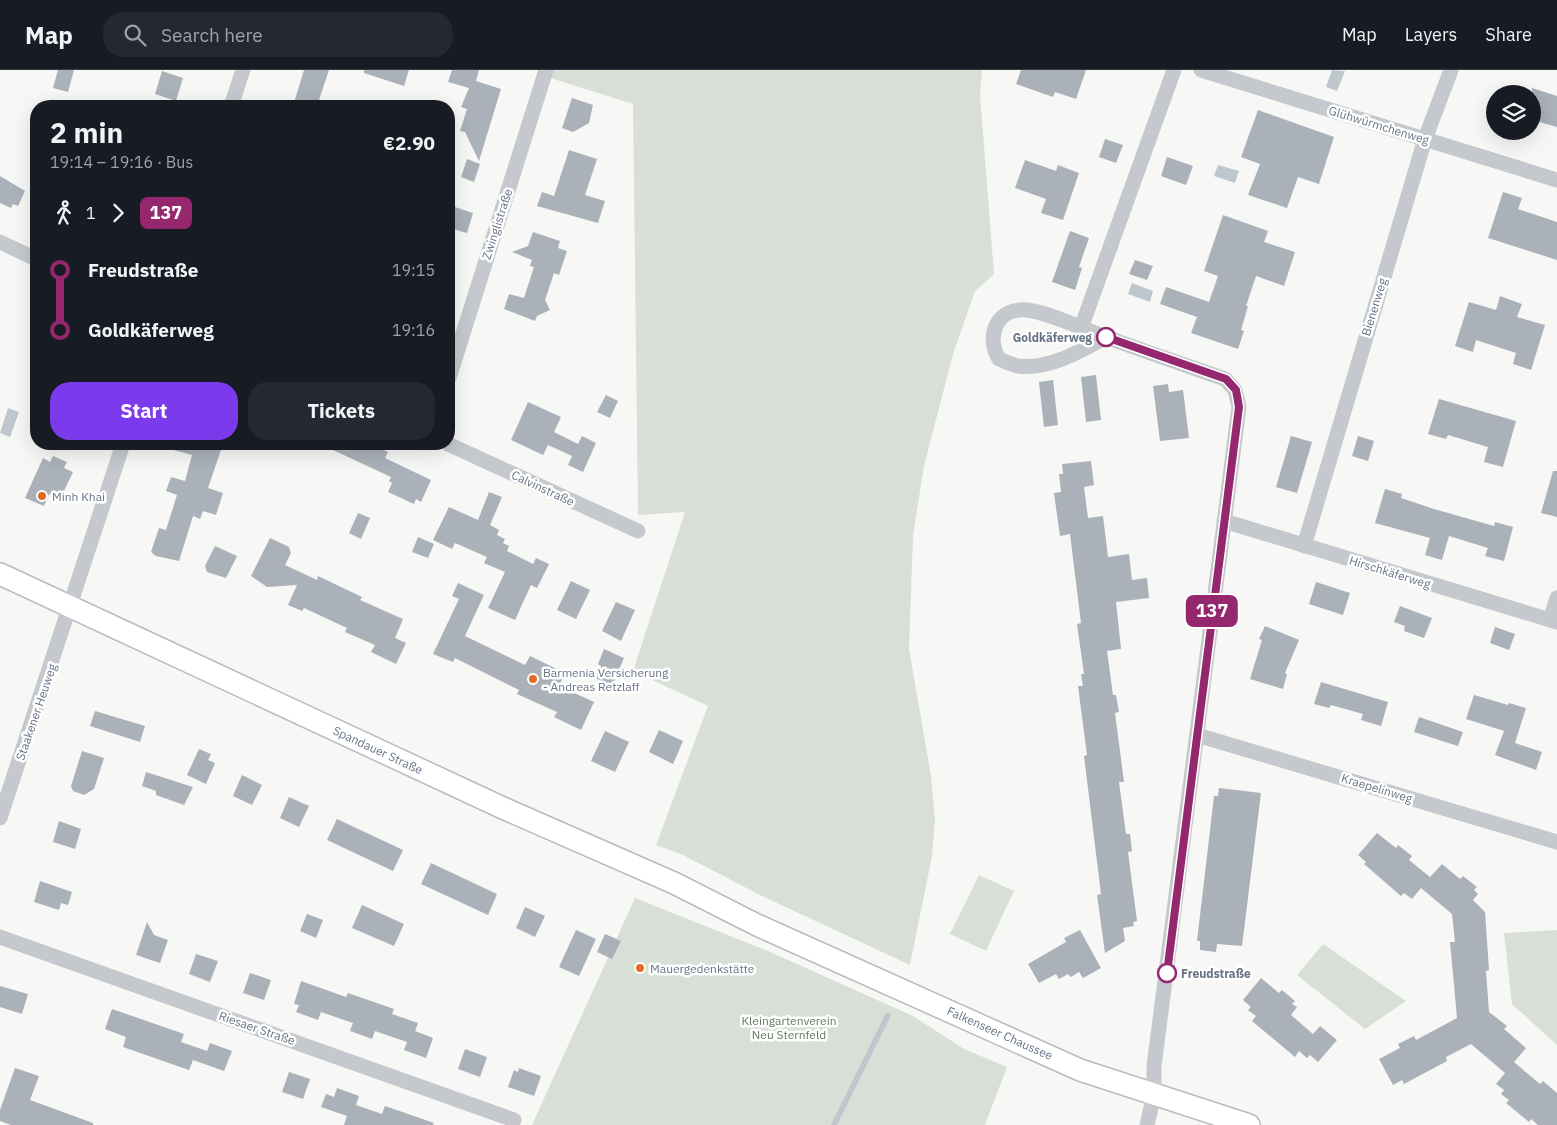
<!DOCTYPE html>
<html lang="en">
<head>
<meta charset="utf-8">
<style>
	body { margin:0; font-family:"IBM Plex Sans",sans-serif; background:#242831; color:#f1f3f6; height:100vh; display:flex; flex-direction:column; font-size:19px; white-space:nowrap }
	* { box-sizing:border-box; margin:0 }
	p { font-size:16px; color:#9ea1a6 }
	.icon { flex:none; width:28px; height:28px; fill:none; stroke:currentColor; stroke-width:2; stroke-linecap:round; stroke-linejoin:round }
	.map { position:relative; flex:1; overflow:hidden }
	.details { position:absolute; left:30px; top:30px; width:425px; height:350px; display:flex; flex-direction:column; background:#171b24; border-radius:20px; box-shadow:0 5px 20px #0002 }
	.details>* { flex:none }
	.badge { padding:0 10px; border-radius:8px; font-size:18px; line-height:32px }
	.controls { position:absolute; left:1486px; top:15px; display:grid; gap:10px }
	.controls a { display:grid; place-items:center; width:55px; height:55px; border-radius:50%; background:#171b24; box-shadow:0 5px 20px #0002; font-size:25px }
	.map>.badge { position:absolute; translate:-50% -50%; box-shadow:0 0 0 2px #fff }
	.legs { display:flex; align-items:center; gap:8px; height:55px; padding:0 20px; font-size:16px }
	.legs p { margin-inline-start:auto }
	.head { display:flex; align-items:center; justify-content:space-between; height:85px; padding:0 20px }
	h1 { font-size:28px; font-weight:800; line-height:38px }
	.cta { display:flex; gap:10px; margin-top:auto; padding:10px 20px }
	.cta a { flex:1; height:58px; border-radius:20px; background:#7c3aed; color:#fff; font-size:20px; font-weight:800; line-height:58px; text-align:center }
	.cta a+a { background:#242831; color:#f1f3f6 }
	ul { padding:0 20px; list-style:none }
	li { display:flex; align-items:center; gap:18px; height:60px; font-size:19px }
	li i { display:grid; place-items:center; width:8px; height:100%; margin:0 6px; background:currentColor }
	li i::after { content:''; width:12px; height:12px; margin:-6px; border:4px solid; border-radius:50%; background:#171b24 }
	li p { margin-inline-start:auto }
	li:first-child i { background:linear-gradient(#0000 50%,currentColor 0) }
	li:last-child i { background:linear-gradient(currentColor 50%,#0000 0) }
	header { display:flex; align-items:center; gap:30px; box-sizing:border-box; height:70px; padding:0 25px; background:#171b24; border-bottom:1px solid #363941 }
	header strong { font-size:24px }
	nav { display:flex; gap:28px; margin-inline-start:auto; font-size:18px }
	.search { width:350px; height:45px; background:#242831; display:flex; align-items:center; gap:12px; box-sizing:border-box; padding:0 18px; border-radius:20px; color:#9ea1a6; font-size:19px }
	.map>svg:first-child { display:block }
	.green { fill:#d8dfd6 }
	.water { fill:#bec7cd }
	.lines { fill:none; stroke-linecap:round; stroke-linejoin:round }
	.stream { stroke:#bec7cd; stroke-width:5.5 }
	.building { fill:#abb1b9 }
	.secondary-casing { stroke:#b7bbc1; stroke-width:24 }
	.street { stroke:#c5c8cc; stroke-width:15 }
	.secondary { stroke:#fff; stroke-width:21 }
	.line-1-casing { stroke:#fff; stroke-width:11 }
	.line-1 { stroke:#95276e; stroke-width:8 }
	.stop-1-dot { fill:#fff; stroke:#95276e; stroke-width:2.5 }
	.poi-dot { fill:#e46a28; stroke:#fff; stroke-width:2 }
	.labels { text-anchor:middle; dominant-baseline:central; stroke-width:5; stroke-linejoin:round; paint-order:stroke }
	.street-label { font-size:12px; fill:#667486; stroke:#fff }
	.stop-label { font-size:12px; font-weight:bold; fill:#667486; stroke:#fff; text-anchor:end }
	.poi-label { font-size:12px; fill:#667486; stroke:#fff; text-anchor:start }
	.park-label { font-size:12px; fill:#637861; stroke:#fff }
</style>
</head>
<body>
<header>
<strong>Map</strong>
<div class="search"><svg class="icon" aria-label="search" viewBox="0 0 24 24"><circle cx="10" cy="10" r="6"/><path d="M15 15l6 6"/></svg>Search here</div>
<nav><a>Map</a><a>Layers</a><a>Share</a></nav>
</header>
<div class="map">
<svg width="1557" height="1055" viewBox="0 0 1557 1055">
	<rect width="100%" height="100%" fill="#f7f8f5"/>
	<!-- green -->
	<g class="green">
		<path d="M546,0H982L980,24L994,204L975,221L953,284L924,396L913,466L909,579L931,706L935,749L932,786L910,895L760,825L683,785L656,775L708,636L633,601L685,442L638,445L633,34L544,6Z"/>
		<path d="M979,805L1014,821L986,881L950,864Z"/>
		<path d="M635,828L768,881L913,946L964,979L1007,997L985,1055H532Z"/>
		<path d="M1557,860V975L1512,934L1504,863Z"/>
		<path d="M1323,874L1406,931L1365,959L1297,905Z"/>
	</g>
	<!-- water -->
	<g class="water">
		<path d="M1332,0L1345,1L1337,21L1326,17Z"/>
		<path d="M1218,95L1239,101L1235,113L1214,106Z"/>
		<path d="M1132,213L1153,221L1150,232L1128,224Z"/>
		<path d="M8,338L19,342L10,367L0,363Z"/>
	</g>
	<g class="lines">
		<!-- stream -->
		<path class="stream" d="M834,1055L888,945"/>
	</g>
	<!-- building -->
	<g class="building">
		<path d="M58,0H74L68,22L53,18Z"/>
		<path d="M304,0H329L317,36H293Z"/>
		<path d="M364,0H409L404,16L364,3Z"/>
		<path d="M452,0H479L476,11L501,19L479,91L465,62L460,61L467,39L461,37L469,18L448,12Z"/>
		<path d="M1021,0H1086L1076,29L1055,22L1053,27L1016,14Z"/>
		<path d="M162,1L183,8L176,31L155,24Z"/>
		<path d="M1532,18L1557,26V57L1532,50Z"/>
		<path d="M572,28L593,35L589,53L573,62L562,58Z"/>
		<path d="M1258,40L1334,67L1319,114L1298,107L1287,138L1248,125L1260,94L1241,87Z"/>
		<path d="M1105,69L1123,75L1116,93L1099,87Z"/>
		<path d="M569,80L597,89L585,125L605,131L598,153L537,136L542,122L554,126Z"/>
		<path d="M1167,87L1193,96L1186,115L1161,106Z"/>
		<path d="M467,89L480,94L474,112L461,107Z"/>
		<path d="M1025,90L1056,101L1058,95L1079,103L1063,150L1041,143L1046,129L1015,118Z"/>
		<path d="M0,106L25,121L18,136L13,134L11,138L0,133Z"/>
		<path d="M1503,122L1522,128L1518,139L1557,152V190L1488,168Z"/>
		<path d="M449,135L473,143L467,163L449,158Z"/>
		<path d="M1223,145L1268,161L1264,172L1295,182L1284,216L1256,206L1246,236H1248L1241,260L1244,261L1238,279L1191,263L1197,247L1160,234L1166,217L1209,232L1218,206L1204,201Z"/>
		<path d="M1070,161L1089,168L1079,197L1082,198L1075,220L1052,212Z"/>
		<path d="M533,162L560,171L558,178L567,181L559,205L554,203L545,230L550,240L537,246L535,251L504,239L509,224L524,228L534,197L530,196L532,190L512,182L528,176Z"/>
		<path d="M1135,190L1153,196L1147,210L1129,204Z"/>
		<path d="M1500,226L1522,234L1517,247L1545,255L1531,300L1513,294L1516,283L1476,270L1473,282L1455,276L1469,232L1496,240Z"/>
		<path d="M1096,305L1101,350L1086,352L1081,307Z"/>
		<path d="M1053,310L1058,355L1044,357L1039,312Z"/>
		<path d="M1168,314L1169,322L1183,320L1189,368L1160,371L1153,316Z"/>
		<path d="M606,325L618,331L610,348L597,342Z"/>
		<path d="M1439,329L1516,351L1503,397L1484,392L1488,377L1448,365L1446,369L1428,364Z"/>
		<path d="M528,332L561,347L554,362L578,374L582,366L596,373L583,402L568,395L572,386L548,375L543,385L511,370Z"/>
		<path d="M1291,366L1312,372L1297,423L1276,417Z"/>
		<path d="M1358,366L1374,371L1368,391L1352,386Z"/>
		<path d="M167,374H223L208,418L223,423L216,445L203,441L200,449L193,446L179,491L156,486L151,482L159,458L166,460L177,425L166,421L171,407L185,411L192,385L166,378Z"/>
		<path d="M320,374H371L388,382L385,388L431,410L421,432L416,429L414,434L388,422L392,413L389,411L391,407Z"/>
		<path d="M53,386L67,392L64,398L73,402L62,425L59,428L49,424L44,436L25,428L43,388L50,392Z"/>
		<path d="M1091,391L1094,415L1084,417L1088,448L1103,446L1108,487L1129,484L1132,510L1147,508L1149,528L1116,532L1121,579L1107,581L1113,625H1116L1119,642L1115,643L1124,712H1119L1126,764H1130L1132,781L1128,782L1137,851L1133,852L1134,856L1123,858L1125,871L1105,883L1097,825L1101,824L1084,686L1087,685L1078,616H1083L1081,604H1084L1077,554L1081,553L1070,464L1060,466L1054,423L1061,422L1059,404H1063L1062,394Z"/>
		<path d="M1553,401H1557V447L1541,443Z"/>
		<path d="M1385,419L1402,424L1401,428L1434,439L1494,456L1495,452L1513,457L1504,491L1485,486L1488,478L1449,466L1442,490L1425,485L1430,468L1375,453Z"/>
		<path d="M489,422L502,427L490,455L499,460L497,465L505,469L503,473L509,476L507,481L533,494L536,488L549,494L537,518L531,515L515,550L488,538L505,502L484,493L487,487L455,473L452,479L433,470L449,437L478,450Z"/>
		<path d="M358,443L370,448L361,469L349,463Z"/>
		<path d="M418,467L434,474L428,488L412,482Z"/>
		<path d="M270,468L289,477L291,483L285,495L317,510L318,506L362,527L360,530L403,549L395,568L406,573L396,594L371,582L375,575L345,562L347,558L304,538L302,541L288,535L297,515L267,517L251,506Z"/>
		<path d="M215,476L237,486L226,508L207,502L205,496Z"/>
		<path d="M571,511L590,520L576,549L557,540Z"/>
		<path d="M1316,512L1350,523L1343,545L1309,534Z"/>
		<path d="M458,513L484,525L465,566L525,595L530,586L565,603L559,616L594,632L581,660L554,647L557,642L517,624L519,620L455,588L453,592L433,584L459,529L452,526Z"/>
		<path d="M616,532L635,540L621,571L602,561Z"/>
		<path d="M1400,536L1432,548L1424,568L1404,561L1405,556L1394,552Z"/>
		<path d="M1265,556L1299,570L1285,603L1287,604L1283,619L1250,609L1262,570L1259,569Z"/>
		<path d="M1495,557L1515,564L1509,580L1490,573Z"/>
		<path d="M604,579L624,588L612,616L595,608L601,596L598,594Z"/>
		<path d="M1321,612L1388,632L1381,656L1361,650L1363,644L1331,635L1329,638L1314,634Z"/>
		<path d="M1474,625L1508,635L1509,633L1526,638L1515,673L1542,682L1536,700L1495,685L1504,661L1466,649Z"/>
		<path d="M95,641L145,656L140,672L90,656Z"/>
		<path d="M1419,647L1463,662L1458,676L1414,662Z"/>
		<path d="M659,660L683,671L673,694L649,682Z"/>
		<path d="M605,661L629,672L615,702L591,691Z"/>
		<path d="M199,679L211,684L208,690L215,693L206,714L187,705Z"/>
		<path d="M82,681L104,688L94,719L84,725L73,721L71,716Z"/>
		<path d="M146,702L193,717L184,735L156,725V721L142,716Z"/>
		<path d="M242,705L262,715L252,735L233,726Z"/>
		<path d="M1219,718L1261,723L1242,876L1217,874L1216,882L1200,880V871H1197L1214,726H1218Z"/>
		<path d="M289,727L309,736L299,757L280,748Z"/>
		<path d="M337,749L403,780L393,801L327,770Z"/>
		<path d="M59,751L81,759L75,779L53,772Z"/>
		<path d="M1377,763L1396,778L1398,775L1412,786L1409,790L1430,807L1442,794L1460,809L1463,806L1477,817L1474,820L1478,824L1473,830L1485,842L1489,900L1486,901L1489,942L1507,956L1504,959L1526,978L1514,992L1540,1014L1543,1011L1557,1023V1055H1538L1531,1049L1529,1052L1506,1033L1509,1030L1501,1024L1504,1020L1496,1014L1505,1003L1471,974L1446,987L1447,991L1404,1014L1402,1010L1393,1015L1379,989L1400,978L1398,974L1414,966L1416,970L1457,948L1450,872H1455L1452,844L1421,818L1412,829L1404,823L1401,826L1364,794L1366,792L1358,785Z"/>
		<path d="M431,793L497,824L488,845L421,814Z"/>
		<path d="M40,811L72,822L68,835L61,833L59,840L34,832Z"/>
		<path d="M362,835L404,854L394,876L352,858Z"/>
		<path d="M525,837L545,846L535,867L516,858Z"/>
		<path d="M307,844L323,850L316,868L300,861Z"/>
		<path d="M147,852L154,865L168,870L160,893L136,885Z"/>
		<path d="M576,860L596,869L579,906L559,897Z"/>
		<path d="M1080,860L1101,898L1083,908L1079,902L1071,907L1068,904L1059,909L1056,904L1039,913L1028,894L1066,872L1064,868Z"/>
		<path d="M605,864L621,871L612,889L597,882Z"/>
		<path d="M196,884L218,891L210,912L189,904Z"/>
		<path d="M250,903L271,910L264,930L243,923Z"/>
		<path d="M1261,908L1279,923L1282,920L1295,931L1292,934L1297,937L1291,945L1313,964L1320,956L1337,970L1318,992L1310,985L1307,988L1299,981L1295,987L1252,951L1256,946L1248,940L1251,937L1243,930Z"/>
		<path d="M301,911L346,927L348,923L394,939L392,944L418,953L415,961L433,968L426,988L404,980L407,972L375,961L372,969L350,961L353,953L321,942L318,950L296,942L299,935L294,934Z"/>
		<path d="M0,916L28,924L22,944L0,937Z"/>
		<path d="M112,939L184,964L181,972L207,981L210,973L232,981L224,1001L193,990L189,1000L123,977L126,967L105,959Z"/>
		<path d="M465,979L487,987L480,1007L458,999Z"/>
		<path d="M15,998L39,1006L30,1030L93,1053V1055H11L0,1051V1040Z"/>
		<path d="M519,998L541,1006L534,1026L508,1017L514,1000L518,1002Z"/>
		<path d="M289,1002L310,1009L303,1029L282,1022Z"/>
		<path d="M337,1018L359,1026L356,1035L382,1044L385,1036L434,1053L433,1055H344L347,1046L321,1037L326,1024L334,1027Z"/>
	</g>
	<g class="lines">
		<defs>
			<path id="secondary" d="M0,504L503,738L674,813L757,855L1080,1000L1249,1055"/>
		</defs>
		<!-- secondary casing -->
		<use href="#secondary" class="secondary-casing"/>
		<!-- street -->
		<g class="street">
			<path d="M1201,0L1557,110"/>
			<path d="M231,36L243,0"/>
			<path d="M0,172L36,189"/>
			<path d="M1081,258L1174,0"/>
			<path d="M1106,267C1081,281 1048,300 1018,296C1012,295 1005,291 999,289C985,266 997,237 1027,240C1050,243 1081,258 1103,266C1144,281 1185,295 1225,309L1235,320L1239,337L1154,996V1025L1147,1055"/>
			<path d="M449,308L546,0"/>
			<path d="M448,374L638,461"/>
			<path d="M1224,451L1557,552"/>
			<path d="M1304,476L1425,69L1451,0"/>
			<path d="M1550,550L1557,528"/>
			<path d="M1197,665L1557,772"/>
			<path d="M0,748L123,374"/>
			<path d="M0,867L514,1050"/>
		</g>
		<!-- secondary -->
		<use href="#secondary" class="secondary"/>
	</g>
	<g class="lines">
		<defs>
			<path id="line-1" d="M1106,267L1226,309L1236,320L1239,337L1167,903"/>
		</defs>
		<!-- line-1 casing -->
		<use href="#line-1" class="line-1-casing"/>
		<!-- line-1 -->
		<use href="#line-1" class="line-1"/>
	</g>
	<!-- markers -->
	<g class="stop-1-dot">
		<circle cx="1106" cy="267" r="9"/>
		<circle cx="1167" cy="903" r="9"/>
	</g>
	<g class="poi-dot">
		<circle cx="42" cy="426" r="5"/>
		<circle cx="533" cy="609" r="5"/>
		<circle cx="640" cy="898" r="5"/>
	</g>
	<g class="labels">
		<!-- street labels -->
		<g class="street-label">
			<text transform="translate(1379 55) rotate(17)">Glühwürmchenweg</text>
			<text transform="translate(497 154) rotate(-72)">Zwinglistraße</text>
			<text transform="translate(1374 237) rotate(-73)">Bienenweg</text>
			<text transform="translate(543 418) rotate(25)">Calvinstraße</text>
			<text transform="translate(1390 502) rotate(17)">Hirschkäferweg</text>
			<text transform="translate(36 642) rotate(-71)">Staakener Heuweg</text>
			<text transform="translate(378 680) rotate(25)">Spandauer Straße</text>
			<text transform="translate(1377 718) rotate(17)">Kraepelinweg</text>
			<text transform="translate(257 958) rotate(19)">Riesaer Straße</text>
			<text transform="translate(1000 963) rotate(24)">Falkenseer Chaussee</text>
		</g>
		<!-- stop labels -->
		<g class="stop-label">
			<text x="1092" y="267">Goldkäferweg</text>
			<text x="1181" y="903" text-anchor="start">Freudstraße</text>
		</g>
		<!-- poi labels -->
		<g class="poi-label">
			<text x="52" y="426">Minh Khai</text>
			<text x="543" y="602">Barmenia Versicherung<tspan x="543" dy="14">- Andreas Retzlaff</tspan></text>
			<text x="650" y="898">Mauergedenkstätte</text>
		</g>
		<!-- park labels -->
		<g class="park-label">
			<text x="789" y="950">Kleingartenverein<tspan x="789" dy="14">Neu Sternfeld</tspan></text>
		</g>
	</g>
</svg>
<div class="controls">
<a><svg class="icon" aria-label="layers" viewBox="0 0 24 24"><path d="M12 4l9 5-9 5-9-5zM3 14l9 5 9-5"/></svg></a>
</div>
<b class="badge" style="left:1212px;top:541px;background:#95276e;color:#fff">137</b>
<section class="details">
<div class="head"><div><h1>2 min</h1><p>19:14 – 19:16 · Bus</p></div><b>€2.90</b></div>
<div class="legs"><svg class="icon" aria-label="walk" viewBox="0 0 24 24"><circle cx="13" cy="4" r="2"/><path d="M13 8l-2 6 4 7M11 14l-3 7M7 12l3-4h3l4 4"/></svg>1<svg class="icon" aria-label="forward" viewBox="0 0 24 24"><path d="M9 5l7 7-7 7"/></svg><b class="badge" style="background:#95276e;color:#fff">137</b></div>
<ul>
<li><i style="color:#95276e"></i><b>Freudstraße</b><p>19:15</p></li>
<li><i style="color:#95276e"></i><b>Goldkäferweg</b><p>19:16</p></li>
</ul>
<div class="cta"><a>Start</a><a>Tickets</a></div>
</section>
</div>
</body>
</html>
